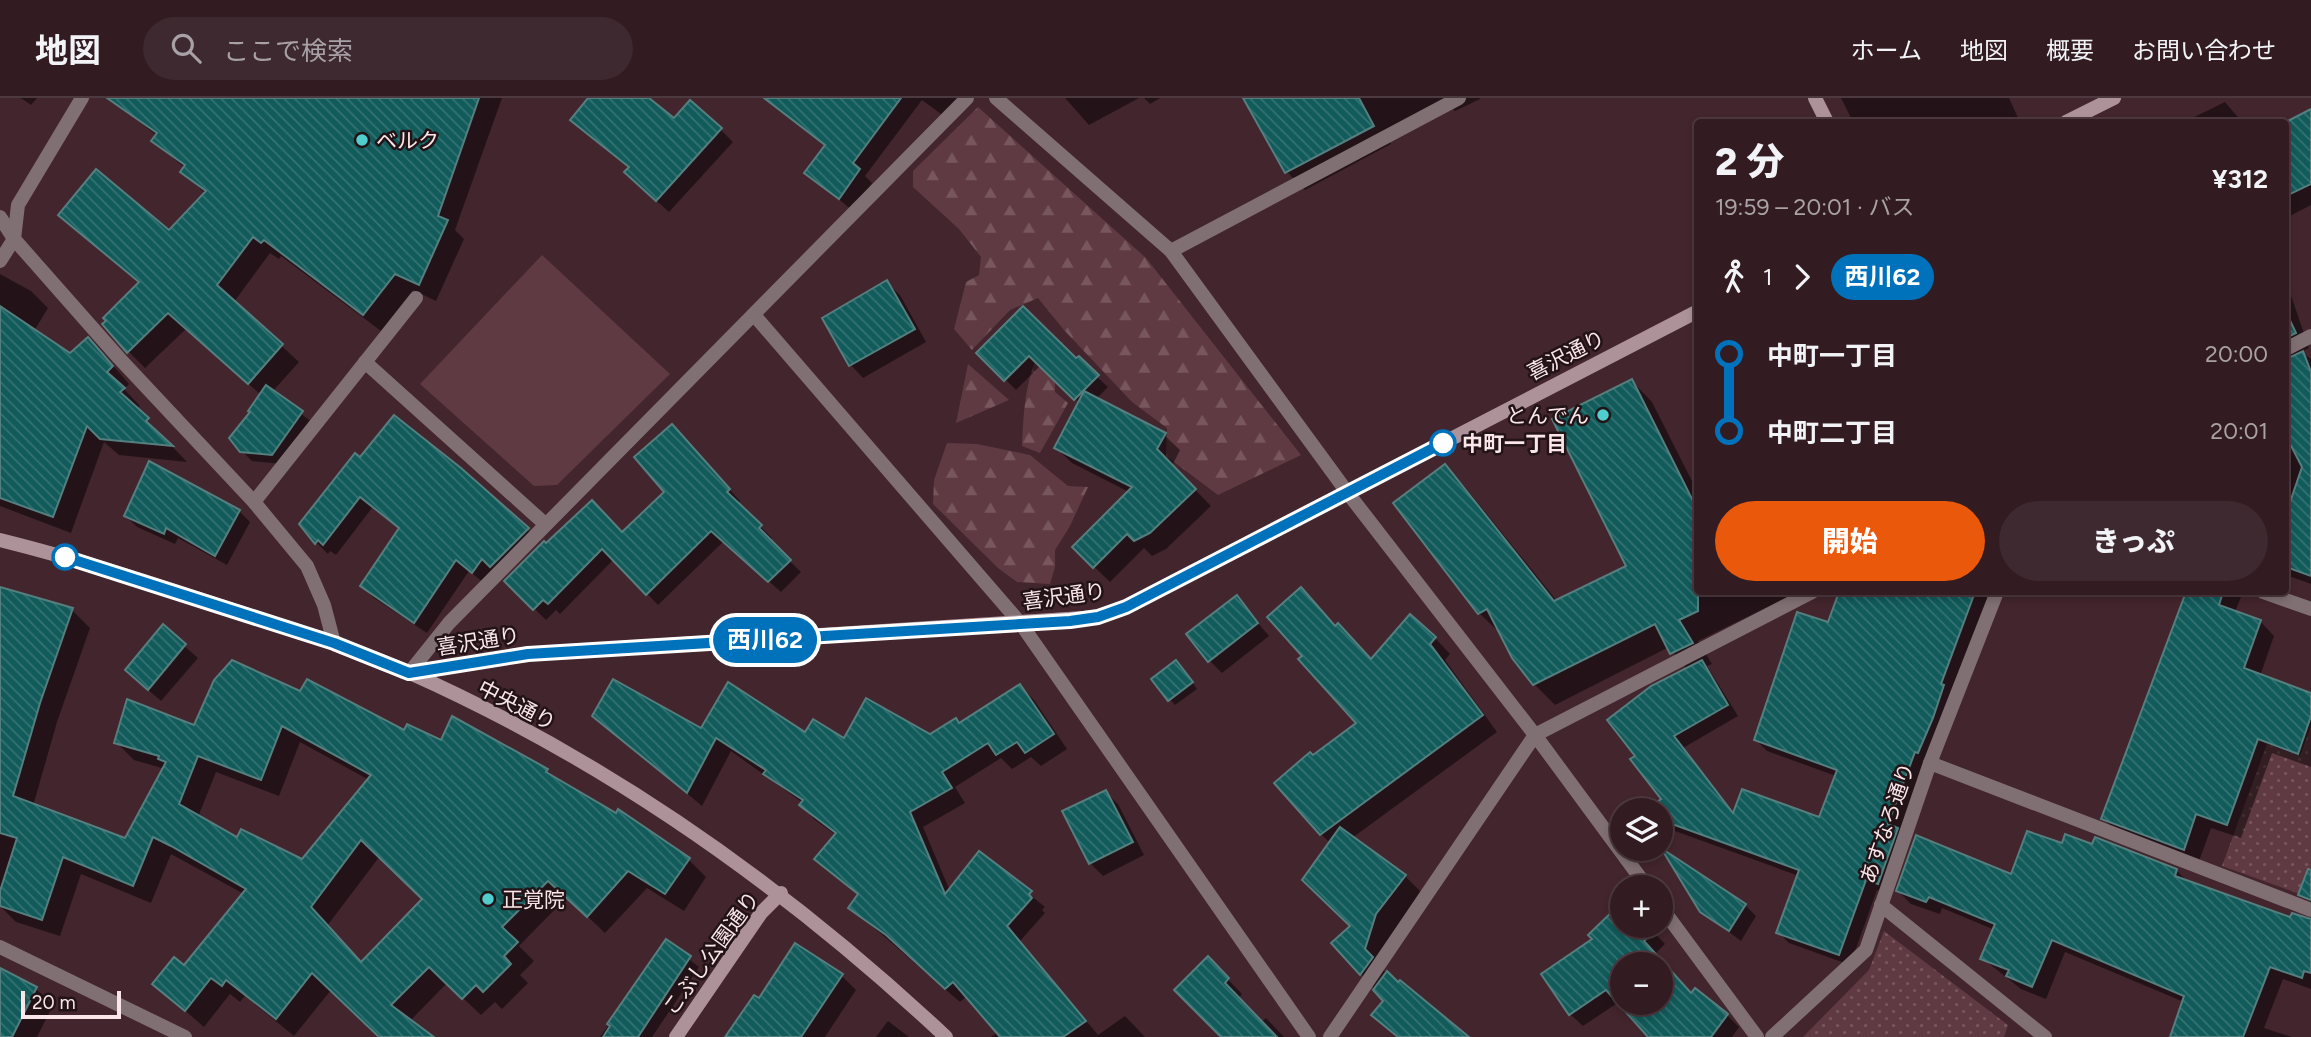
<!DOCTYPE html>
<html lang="ja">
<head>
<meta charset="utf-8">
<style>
	body { margin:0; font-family:Figtree,"Noto Sans JP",sans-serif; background:#3d292f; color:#f1f3f6; height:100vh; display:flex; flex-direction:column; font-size:26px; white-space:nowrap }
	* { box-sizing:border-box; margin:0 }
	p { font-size:23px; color:#a8a1a5 }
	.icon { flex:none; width:38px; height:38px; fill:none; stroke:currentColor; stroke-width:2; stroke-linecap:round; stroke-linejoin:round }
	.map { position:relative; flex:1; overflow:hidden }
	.sheet { position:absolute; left:1694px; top:21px; width:595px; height:476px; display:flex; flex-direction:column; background:#321c22; border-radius:7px; box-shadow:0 4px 10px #0003,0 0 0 2px #4d3a40 }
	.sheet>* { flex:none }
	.badge { padding:0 14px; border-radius:23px; font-size:24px; line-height:46px }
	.tools { position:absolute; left:1610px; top:700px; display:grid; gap:14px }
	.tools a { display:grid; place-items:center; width:63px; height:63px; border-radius:50%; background:#321c22; box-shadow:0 4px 10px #0003,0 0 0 2px #4d3a40; font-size:35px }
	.scale { position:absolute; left:21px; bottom:18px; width:100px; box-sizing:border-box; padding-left:7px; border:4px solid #fae5e9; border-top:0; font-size:19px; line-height:24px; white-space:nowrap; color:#fae5e9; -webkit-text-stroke:5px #211316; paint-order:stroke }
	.map>.badge { position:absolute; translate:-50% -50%; box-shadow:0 0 0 4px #fff }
	.legs { display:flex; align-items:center; gap:10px; height:77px; padding:0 21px; font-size:23px }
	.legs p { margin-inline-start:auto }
	.head { display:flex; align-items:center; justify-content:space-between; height:119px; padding:0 21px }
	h1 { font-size:38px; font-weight:800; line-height:52px }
	.primary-button { display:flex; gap:14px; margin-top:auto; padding:14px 21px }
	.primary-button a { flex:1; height:80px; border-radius:42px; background:#ea580c; color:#fff; font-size:28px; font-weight:800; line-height:80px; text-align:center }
	.primary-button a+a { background:#3d292f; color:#f1f3f6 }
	ul { padding:0 21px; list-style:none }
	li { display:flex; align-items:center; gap:24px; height:77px; font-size:26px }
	li i { display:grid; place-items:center; width:10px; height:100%; margin:0 9px; background:currentColor }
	li i::after { content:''; width:18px; height:18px; margin:-9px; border:5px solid; border-radius:50%; background:#321c22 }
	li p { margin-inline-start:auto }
	li:first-child i { background:linear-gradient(#0000 50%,currentColor 0) }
	li:last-child i { background:linear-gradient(currentColor 50%,#0000 0) }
	header { display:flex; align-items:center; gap:42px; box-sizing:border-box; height:98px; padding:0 35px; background:#321c22; border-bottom:2px solid #4d3a40 }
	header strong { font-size:33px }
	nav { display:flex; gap:38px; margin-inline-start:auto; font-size:24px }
	.search { width:490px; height:63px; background:#3d292f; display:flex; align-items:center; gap:18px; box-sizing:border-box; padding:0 24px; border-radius:38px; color:#a8a1a5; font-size:26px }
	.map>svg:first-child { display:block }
	.green { fill:#603a43 }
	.forest { fill:url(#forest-firs) }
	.park { fill:url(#park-dots) }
	.shadow { fill:#0007; fill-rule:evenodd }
	.building { fill:url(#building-back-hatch); stroke:#557f7e; stroke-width:2; fill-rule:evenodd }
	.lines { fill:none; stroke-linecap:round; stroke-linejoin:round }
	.street { stroke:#807073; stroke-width:14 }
	.secondary { stroke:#ad9399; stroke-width:14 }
	.line-1-casing { stroke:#fff; stroke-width:16 }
	.line-1 { stroke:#0072bc; stroke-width:10 }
	.poi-dot { fill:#52cdcd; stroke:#211316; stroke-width:2.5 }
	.stop-1-dot { fill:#fff; stroke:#0072bc; stroke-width:3.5 }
	.labels { text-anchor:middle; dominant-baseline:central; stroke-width:5; stroke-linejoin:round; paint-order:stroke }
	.poi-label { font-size:21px; fill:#fae5e9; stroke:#211316; text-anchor:start }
	.street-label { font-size:21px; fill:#fae5e9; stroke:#211316 }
	.stop-label { font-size:21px; font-weight:bold; fill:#fae5e9; stroke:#211316; text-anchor:start }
</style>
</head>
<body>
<header>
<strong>地図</strong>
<div class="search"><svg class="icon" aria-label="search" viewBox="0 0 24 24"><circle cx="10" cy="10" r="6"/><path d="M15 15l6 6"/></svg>ここで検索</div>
<nav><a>ホーム</a><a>地図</a><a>概要</a><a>お問い合わせ</a></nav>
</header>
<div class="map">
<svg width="2311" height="939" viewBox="0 0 2311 939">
	<defs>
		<pattern id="forest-firs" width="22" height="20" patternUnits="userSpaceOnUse" patternTransform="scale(1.75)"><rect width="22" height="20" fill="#603a43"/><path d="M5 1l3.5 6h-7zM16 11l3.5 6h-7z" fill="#78565e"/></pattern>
		<pattern id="park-dots" width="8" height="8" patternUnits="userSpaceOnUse" patternTransform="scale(1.75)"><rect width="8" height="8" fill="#603a43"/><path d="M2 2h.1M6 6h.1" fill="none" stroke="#78565e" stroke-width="1.8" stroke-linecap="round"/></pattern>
		<pattern id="building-back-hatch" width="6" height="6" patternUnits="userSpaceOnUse" patternTransform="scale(1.75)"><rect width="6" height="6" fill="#115b5b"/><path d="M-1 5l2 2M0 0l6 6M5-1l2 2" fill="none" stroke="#357273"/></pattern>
	</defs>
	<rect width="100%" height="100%" fill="#43252d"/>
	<!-- green -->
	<path class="green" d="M542,157L670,276L557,387L534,388L420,286Z"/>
	<!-- forest -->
	<g class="forest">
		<path d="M978,9L1146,160L1301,357L1218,397L1166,358L1167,330L1132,304L1064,232L1038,200L1010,212L972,252L954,231L966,184L979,177L981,159L959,131L913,89V73Z"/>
		<path d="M1046,243L1062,244L1068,261L1055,278V294L1068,305L1040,355L1022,348C1024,310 1025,275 1046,243Z"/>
		<path d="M968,266L1009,302L956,325Z"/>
		<path d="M947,345L977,346L1030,357L1068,388L1088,389L1070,428L1055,452V469L1050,486L1017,484L998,470L933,406L934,382Z"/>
	</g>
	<!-- park -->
	<g class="park">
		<path d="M2311,628V800L2222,768L2267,646L2300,658Z"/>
		<path d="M1884,833L2008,927L2004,939H1803L1869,872Z"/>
	</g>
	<!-- shadow -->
	<g class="shadow">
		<path d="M21,0H37L31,7Z"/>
		<path d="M110,0H502L455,132L464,141L436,203L413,192L381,233L281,158L279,161L270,155L234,204L299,264L272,294L312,324L282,366L252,363L242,353L252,314L261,297L186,231L145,270L128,253L140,186L60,116L169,134L206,96L182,74L185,70L153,43L157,38Z"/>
		<path d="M590,0H646L674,22L721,32L733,44L669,114L639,87L630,70L585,34Z"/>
		<path d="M763,0H959L945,19L922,2L865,78L872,85L852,112L806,75L826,48Z"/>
		<path d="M1065,0H1139L1089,27Z"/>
		<path d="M1144,0H1160L1150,6Z"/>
		<path d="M1245,0H1480V1L1455,13L1446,4L1384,34L1391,46L1305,92L1287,74Z"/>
		<path d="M1841,0H2009L2020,24H1853Z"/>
		<path d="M2225,4L2242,24H2184Z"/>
		<path d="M2311,13V107L2286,120V26Z"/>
		<path d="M0,176L31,193L48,210L34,233L70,257L105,258L129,286L124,291L140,308L137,311L187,364L119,357L104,344L71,435L0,408Z"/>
		<path d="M2286,183L2309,250L2301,254L2311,261V486L2286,477Z"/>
		<path d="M887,185L900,197L926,244L863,280L851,267Z"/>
		<path d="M1023,211L1108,289L1096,301L1164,337L1180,352L1172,368L1211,408L1166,451L1152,458L1144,450L1110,484L1074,449L1129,394L1072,365L1056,350L1080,305L1041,267L1016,292L979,255Z"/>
		<path d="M1632,283L1652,304L1698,395V494H1798L1698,543L1712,566L1707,568L1738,618L1683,650L1735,716L1820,722L1836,678L1767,653L1756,642L1829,526L1841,494H1887L1904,500L1906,494H1996L1889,796L1877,792L1850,867L1789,845L1778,834L1799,778L1661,728V712H1649L1663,701L1637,658L1687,571L1669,549L1555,607L1534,586L1500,535L1479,515L1445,368L1465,389L1557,503L1628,468Z"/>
		<path d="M683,340L740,403L738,406L772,440L769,443L801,474L781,494L724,443L658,507L614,461L560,516L556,512L546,522L506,483L546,447L623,436L666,394Z"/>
		<path d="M360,361L460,371L540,443L484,485L469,473L427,535L374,500L362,488L400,431L372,410L336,457L330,453L328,456L316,444Z"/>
		<path d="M239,413L250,424L227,467L178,440L175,446L137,429L126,418Z"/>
		<path d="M0,491L72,512L90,530L57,624L33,708L126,743L165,671L134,662L116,644L195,629L301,596L442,644L453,620L547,673L557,682L688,761L706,779L684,813L647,790L605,835L567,799L519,848L534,863L520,877L528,885L502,911L495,904L481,917L447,885L410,923L431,939H380L331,892L294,938L245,898L240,904L230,896L204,929L154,886L184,869L244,796L171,756L151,805L81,776L60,838L16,824L0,808ZM300,644L369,682L304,762L242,733L237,742L198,719L216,674L279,698ZM380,758L425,801L362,866L327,828Z"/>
		<path d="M2187,494H2243L2235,514L2260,523L2274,538L2260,578L2311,597V669L2272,655L2241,740L2211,730L2198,766L2118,735L2103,720Z"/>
		<path d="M1236,499L1269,538L1222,575L1209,562Z"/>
		<path d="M163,529L198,560L161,603L139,584Z"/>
		<path d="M1336,530L1371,563L1435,540L1450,556L1445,562L1497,634L1352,740L1405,778L1423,796L1382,871L1466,939H1397L1374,917L1385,903L1334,845L1352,828L1331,746L1321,736L1312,659L1358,625Z"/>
		<path d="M1182,570L1197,591L1175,607L1170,601Z"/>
		<path d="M1020,588L1034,602L1067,651L1041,668L1031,659L1012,671L1001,660L955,689L965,705L923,729L950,793L979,755L1045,809L1042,812L1045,815L1020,843L1098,937L1125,918L1145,939H991L998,934L967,898L960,904L850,809L859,798L817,761L836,737L815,722L801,707L803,705L731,653L702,708L595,618L702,633L805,637L845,642L930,638L960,626Z"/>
		<path d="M1105,694L1118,706L1144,757L1103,778L1090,765Z"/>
		<path d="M2063,747L2176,772L2189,785L2291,821L2311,825V891L2283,881L2264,930L2292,939H2173L2184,904L2065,854L2046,901L2021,891L1982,860L1995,832L1942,810L1940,816L1911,806L1898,793L2012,779Z"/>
		<path d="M1622,806V828H1648L1665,846L1655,856L1692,897L1727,917L1739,929L1732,939H1651L1619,904L1583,928L1570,916L1543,876L1595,841L1590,837ZM1622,866H1661V905H1622Z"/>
		<path d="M1745,807L1756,818L1741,843L1701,813Z"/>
		<path d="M667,844L699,869L652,939H600Z"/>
		<path d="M1208,861L1242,896L1238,901L1261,924L1266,920L1284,939H1223Z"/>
		<path d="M0,872L36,891L53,907L37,939H0Z"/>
		<path d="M841,877L856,892L825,939H725L754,899L759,903Z"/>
		<path d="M888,923L909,939H876Z"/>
	</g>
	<!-- building -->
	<g class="building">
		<path d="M107,0H479L438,118L448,122L419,187L395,176L363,217L264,142L261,145L253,139L217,187L283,246L248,286L168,215L127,255L102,226L106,223L103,220L139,184L58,117L96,71L169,132L206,93L180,74L185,67L151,43L157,35Z"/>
		<path d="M588,0H649L674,20L690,2L722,30L656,103L624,74L629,69L570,22Z"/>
		<path d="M764,0H901L853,65L860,71L839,101L804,75L825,47Z"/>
		<path d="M1243,0H1359L1374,28L1285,75Z"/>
		<path d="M2311,11V86L2286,98V24Z"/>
		<path d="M887,182L915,231L849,268L822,220Z"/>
		<path d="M0,208L70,255L88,239L113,268L107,274L125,290L120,294L149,320L146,323L173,348L100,341L87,328L53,419L0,400Z"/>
		<path d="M1023,208L1076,260L1079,258L1099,277L1074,302L1029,258L1004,283L976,255Z"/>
		<path d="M2286,214L2296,235L2286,240Z"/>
		<path d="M2303,253L2311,274V478L2286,469V416L2302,369L2286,338V261Z"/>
		<path d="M1632,281L1698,413V513L1679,522L1693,545L1670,556L1655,526L1533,587L1512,560L1487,511L1478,516L1393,405L1445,366L1554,503L1626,468L1552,321Z"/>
		<path d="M266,287L303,313L272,357L240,354L229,340L250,314L248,313Z"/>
		<path d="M1084,293L1166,335L1157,351L1196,391L1150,435L1134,443L1127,436L1093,470L1072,449L1132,389L1054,350Z"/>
		<path d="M394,317L461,370L529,430L490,469L482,461L472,475L456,462L414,525L360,488L399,430L360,399L323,447L318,442L315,446L299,426L355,355L360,359Z"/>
		<path d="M672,326L730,391L727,394L762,427L759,430L791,462L768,484L711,433L646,497L602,451L548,506L543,502L533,512L504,483L544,443L546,445L592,402L622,434L664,394L634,359Z"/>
		<path d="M149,363L240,412L215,458L166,430L164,436L124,418Z"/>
		<path d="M0,489L73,510L40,605L13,698L125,740L166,664L158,661L159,658L114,645L127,601L194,627L214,582L232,562L300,593L307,581L404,632L407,626L441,642L452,618L548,671L546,674L616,715L618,711L690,760L665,796L628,773L587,819L548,783L502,829L518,844L504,858L511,866L483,894L476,887L462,901L429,869L391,907L434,939H379L312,875L276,921L226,882L222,888L211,880L185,913L152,886L174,859L184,867L246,791L171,748L153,739L133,788L63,759L42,822L0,808V793L17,740L0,735ZM282,628L371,677L302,761L241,731L237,739L179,706L198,658L261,682ZM361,742L422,801L361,864L311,809Z"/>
		<path d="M1301,489L1335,528L1338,525L1371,561L1410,516L1436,539L1430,546L1483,617L1320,737L1274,685L1310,654L1313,657L1356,625L1298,561L1302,558L1267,519Z"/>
		<path d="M1839,494H1975L1941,586L1944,587L1933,620L1918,655L1915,654L1888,726L1898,730L1878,786L1866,782L1839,857L1776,835L1799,772L1661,722V712H1646L1661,701L1630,661L1635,658L1607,622L1651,588L1702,562L1728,607L1674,638L1733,715L1742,691L1819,719L1837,672L1754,642L1797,514L1828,524Z"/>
		<path d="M2186,494H2223L2219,507L2261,522L2244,570L2311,595V618L2298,656L2258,641L2227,727L2196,716L2184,752L2101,721Z"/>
		<path d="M1237,497L1258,525L1208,564L1186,536Z"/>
		<path d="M163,526L186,546L148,592L125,572Z"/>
		<path d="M1176,562L1193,584L1168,603L1151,581Z"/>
		<path d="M613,581L701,630L728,584L805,634L813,621L844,640L866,600L930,636L956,620L959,625L1020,586L1054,636L1025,655L1017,644L996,657L988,645L942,674L952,690L910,714L945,796L979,753L1032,793L1029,796L1032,800L1007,828L1086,923L1063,939H1000L953,884L945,891L886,837L848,810L858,796L814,761L836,735L799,707L803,702L763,676L766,672L716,640L687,695L592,618Z"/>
		<path d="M1106,692L1133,744L1089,766L1062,713Z"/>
		<path d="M1340,729L1406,777L1376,816L1365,851L1373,859L1360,877L1331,845L1350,828L1302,782Z"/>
		<path d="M2027,733L2062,745L2065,736L2092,746L2095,739L2177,771L2175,778L2290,819L2292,815L2311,821V875L2304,873L2302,880L2270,869L2243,939H2170L2184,898L2052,842L2032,889L2006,878L2009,872L1980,861L1995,826L1929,799L1926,804L1896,793L1916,737L2011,776Z"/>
		<path d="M1661,750L1746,806L1729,833L1700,814Z"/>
		<path d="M2308,771L2311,772V802L2298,797Z"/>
		<path d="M1622,804V828H1660L1644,843L1691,895L1695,890L1728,916L1711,939H1648L1606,892L1569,917L1541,876L1592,841L1588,837ZM1622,866H1661V905H1622Z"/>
		<path d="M666,841L691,858L638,939H603L610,928L607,926Z"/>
		<path d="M795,845L843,876L801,939H725L754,897L759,900Z"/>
		<path d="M1208,858L1229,880L1225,885L1277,939H1221L1174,892Z"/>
		<path d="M0,870L37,889L12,939H0Z"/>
		<path d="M1387,873L1398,884L1400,882L1469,939H1398L1371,917L1383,903L1373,892Z"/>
	</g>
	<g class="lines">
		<!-- street -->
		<g class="street">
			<path d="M996,0L1171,153L1347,394L1535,637L1647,789"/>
			<path d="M0,119L14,141L119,260L254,404L307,468L324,507L334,545"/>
			<path d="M1171,153L1459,0"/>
			<path d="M0,163L14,141L18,107L82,0"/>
			<path d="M755,218L1021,526L1309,939"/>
			<path d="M2286,251L2311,238"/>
			<path d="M365,264L545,426"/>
			<path d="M254,404L416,200"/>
			<path d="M2263,494L2311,511"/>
			<path d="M409,575L449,525L967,0"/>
			<path d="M1930,665L2311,812"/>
			<path d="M1881,807L2045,939"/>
			<path d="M1661,809L1757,939"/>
			<path d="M0,849L185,939"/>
			<path d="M1330,939L1535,637L1812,494"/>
			<path d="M1772,939L1866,852L1930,665L1997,494"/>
		</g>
		<!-- secondary -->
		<g class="secondary">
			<path d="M1815,0L1827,24"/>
			<path d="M2066,24L2114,0"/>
			<path d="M0,442C81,462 160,488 239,514C296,533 354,550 408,574C608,663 787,790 946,939"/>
			<path d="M409,575L528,556L1098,519L1126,509L1698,213"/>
			<path d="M676,939L761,815L781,795"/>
		</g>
	</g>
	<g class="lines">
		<defs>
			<path id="line-1" d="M65,459L334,545L409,575L528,556L1070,523L1098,519L1126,509L1443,345"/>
		</defs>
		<!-- line-1 casing -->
		<use href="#line-1" class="line-1-casing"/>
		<!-- line-1 -->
		<use href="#line-1" class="line-1"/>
	</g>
	<!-- markers -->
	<g class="poi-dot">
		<circle cx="362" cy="42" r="7"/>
		<circle cx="1603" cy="317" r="7"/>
		<circle cx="488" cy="801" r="7"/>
	</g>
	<g class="stop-1-dot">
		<circle cx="1443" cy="345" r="12"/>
		<circle cx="65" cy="459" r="12"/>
	</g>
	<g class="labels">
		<!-- poi labels -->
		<g class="poi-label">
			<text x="376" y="42">ベルク</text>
			<text x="1589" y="317" text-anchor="end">とんでん</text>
			<text x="502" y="801">正覚院</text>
		</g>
		<!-- street labels -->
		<g class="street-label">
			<text transform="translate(1566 257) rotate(-27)">喜沢通り</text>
			<text transform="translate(1064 498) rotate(-8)">喜沢通り</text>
			<text transform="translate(478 543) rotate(-9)">喜沢通り</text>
			<text transform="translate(517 607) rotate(27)">中央通り</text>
			<text transform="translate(1887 725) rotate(-71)">あすなろ通り</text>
			<text transform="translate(711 855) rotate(-54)">こぶし公園通り</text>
		</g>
		<!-- stop labels -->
		<g class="stop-label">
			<text x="1462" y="345">中町一丁目</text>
		</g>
	</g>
</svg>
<div class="tools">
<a><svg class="icon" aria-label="layers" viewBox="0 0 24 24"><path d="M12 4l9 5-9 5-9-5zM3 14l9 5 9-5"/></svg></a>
<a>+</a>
<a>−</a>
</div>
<div class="scale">20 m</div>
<b class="badge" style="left:765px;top:542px;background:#0072bc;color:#fff">西川62</b>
<section class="sheet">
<div class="head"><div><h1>2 分</h1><p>19:59 – 20:01 · バス</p></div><b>¥312</b></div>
<div class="legs"><svg class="icon" aria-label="walk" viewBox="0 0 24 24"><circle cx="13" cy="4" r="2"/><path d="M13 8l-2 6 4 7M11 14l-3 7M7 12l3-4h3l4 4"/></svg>1<svg class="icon" aria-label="forward" viewBox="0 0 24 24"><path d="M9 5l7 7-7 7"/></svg><b class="badge" style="background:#0072bc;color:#fff">西川62</b></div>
<ul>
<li><i style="color:#0072bc"></i><b>中町一丁目</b><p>20:00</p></li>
<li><i style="color:#0072bc"></i><b>中町二丁目</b><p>20:01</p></li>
</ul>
<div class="primary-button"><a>開始</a><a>きっぷ</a></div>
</section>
</div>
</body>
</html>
